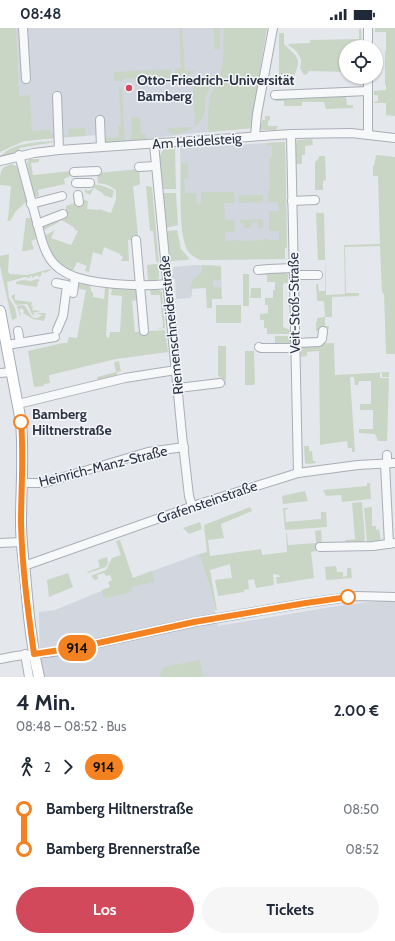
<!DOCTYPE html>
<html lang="de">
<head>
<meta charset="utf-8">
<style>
	body { margin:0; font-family:Cabin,sans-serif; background:#f6f6f7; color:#1f2937; height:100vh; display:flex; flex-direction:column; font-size:15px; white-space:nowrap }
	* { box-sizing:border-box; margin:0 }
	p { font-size:13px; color:#747a83 }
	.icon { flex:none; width:22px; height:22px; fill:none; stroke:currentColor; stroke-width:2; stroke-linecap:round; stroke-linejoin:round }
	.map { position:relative; height:649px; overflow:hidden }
	.drawer { display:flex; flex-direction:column; background:#fff; flex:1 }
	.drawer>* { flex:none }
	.badge { padding:0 8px; border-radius:13px; font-size:14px; line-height:26px }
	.buttons { position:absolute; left:339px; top:12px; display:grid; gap:8px }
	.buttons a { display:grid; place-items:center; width:44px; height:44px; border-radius:50%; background:#fff; box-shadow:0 1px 3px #0004; font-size:20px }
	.map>.badge { position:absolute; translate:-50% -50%; box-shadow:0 0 0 2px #fff }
	.legs { display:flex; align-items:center; gap:6px; height:44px; padding:0 16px; font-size:13px }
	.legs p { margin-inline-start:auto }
	.overview { display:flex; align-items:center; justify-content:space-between; height:68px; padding:0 16px }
	h1 { font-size:22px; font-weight:700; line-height:30px }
	.primary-button { display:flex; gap:8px; margin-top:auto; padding:8px 16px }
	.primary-button a { flex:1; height:46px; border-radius:24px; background:#d1495b; color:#fff; font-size:16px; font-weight:700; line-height:46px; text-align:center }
	.primary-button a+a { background:#f6f6f7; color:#1f2937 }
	ul { padding:0 16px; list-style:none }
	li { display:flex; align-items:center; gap:14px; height:40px; font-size:15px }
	li i { display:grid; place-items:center; width:6px; height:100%; margin:0 5px; background:currentColor }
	li i::after { content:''; width:10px; height:10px; margin:-5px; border:3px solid; border-radius:50%; background:#fff }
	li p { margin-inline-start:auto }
	li:first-child i { background:linear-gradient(#0000 50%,currentColor 0) }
	li:last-child i { background:linear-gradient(currentColor 50%,#0000 0) }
	.status { display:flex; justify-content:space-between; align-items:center; height:28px; padding:0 20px; background:#fff; direction:ltr }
	.status svg { height:11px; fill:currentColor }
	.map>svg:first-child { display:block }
	.built { fill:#d2d6de }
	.green { fill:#c9d6c5 }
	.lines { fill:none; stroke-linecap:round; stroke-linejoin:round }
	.minor-casing { stroke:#a9aeb7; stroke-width:10 }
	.major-casing { stroke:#a3abb8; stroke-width:12 }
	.minor { stroke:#f7f8fa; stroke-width:8 }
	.major { stroke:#fff; stroke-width:10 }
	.line-1-casing { stroke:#fff; stroke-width:9 }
	.line-1 { stroke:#f58220; stroke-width:6 }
	.poi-dot { fill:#d1495b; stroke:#f4f6f9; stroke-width:1.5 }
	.stop-1-dot { fill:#fff; stroke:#f58220; stroke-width:2 }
	.labels { text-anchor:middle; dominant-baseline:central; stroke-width:3; stroke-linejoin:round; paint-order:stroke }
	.poi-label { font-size:14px; font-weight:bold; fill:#2b3445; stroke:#f4f6f9; text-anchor:start }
	.street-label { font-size:14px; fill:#2b3445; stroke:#f4f6f9 }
	.stop-label { font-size:14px; font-weight:bold; fill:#2b3445; stroke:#f4f6f9; text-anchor:start }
</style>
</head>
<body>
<div class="status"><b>08:48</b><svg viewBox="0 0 49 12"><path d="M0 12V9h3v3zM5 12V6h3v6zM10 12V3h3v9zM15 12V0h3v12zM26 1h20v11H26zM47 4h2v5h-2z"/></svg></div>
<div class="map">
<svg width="395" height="649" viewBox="0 0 395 649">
	<rect width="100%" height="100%" fill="#e4e7ec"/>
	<!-- built -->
	<g class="built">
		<path d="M0,0H267L260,41L253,100L195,105L130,113L105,115H99V107L42,111L10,115Z"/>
		<path d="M285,114L287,220H285V231L201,232L191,226L187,222L185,215L182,202L180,120Z"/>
		<path d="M193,237L221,238L222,271H212V280H207L206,260L192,261V267L190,270L176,271L175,251H172L171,246H173V239Z"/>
		<path d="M199,526L210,559L218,598L337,578L395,571V649H44L40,625L39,584L55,582L133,550Z"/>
	</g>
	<!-- green -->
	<g class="green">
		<path d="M0,0H16L19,68L30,67L32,103L50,102L51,106H56V110L24,113L0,124Z"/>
		<path d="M179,0H182L185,43H195V44L190,47L175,48V41L181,40Z"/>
		<rect x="214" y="0" width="6" height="21"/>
		<path d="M224,0H267L260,41L253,100L208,104V85L210,69L220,46L223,34Z"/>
		<path d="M375,0H395V88L386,87V75H374V74L378,73V67H374V63L386,62V57H385V23H386V4H375Z"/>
		<path d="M359,1H361L362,18L346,19V44L309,43L307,46L304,47L300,40C304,31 297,22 289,18L288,16L310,15V12L359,11Z"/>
		<path d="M279,5H284V16C296,29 303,28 294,48H292V46L282,47L281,49L273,48L279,47Z"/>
		<path d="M172,41V50L154,51V49L123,51V53H115L114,52V44Z"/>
		<path d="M215,47C212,55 208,63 205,71C205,74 205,78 205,81C202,99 190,103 173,107L166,100L195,99L193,56H186V52Z"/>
		<path d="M119,59H122L125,114L105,115V110L119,109L118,98L121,97Z"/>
		<path d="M351,68V69H346L347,77H353V80L326,81L324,74H302V78H284V73H275L277,70Z"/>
		<path d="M265,88H270V92L268,93V98H278L276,102H261L259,97L260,95H262V92H265Z"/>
		<path d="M131,89H140L141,106H146V111L130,113V107L132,106Z"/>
		<path d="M85,100L86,108L62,109V108L69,107L68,101Z"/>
		<path d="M312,111L313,117L305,118V127H302V136H296V117L297,112Z"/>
		<path d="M57,113L55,114L19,120L20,123L1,128C13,114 40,114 57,113Z"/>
		<path d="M285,114L287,220H285V231L201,232C195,230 190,227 187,221C178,204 181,156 181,135L188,136V150L184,151L185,165H196L197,176L201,175V164H234L235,175H224L225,192H234L235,204H225V213L240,212L241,213L263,212L264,211H269V212H279V203H269V183H279L278,174H268V163L270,162L269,129H272V118H266V115Z"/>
		<path d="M175,120L176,161H163C161,150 155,130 164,121Z"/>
		<path d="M376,127L395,129V326H386L384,266L382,265L380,218L345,219L346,265H359V268L332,269V289H325V298H329V301L316,303V294H317V290L325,289L324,273H317L316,256H318L319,263H325V232H318L316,185H324L326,267L345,266L344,217L380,216L378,148H373V138H374Z"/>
		<path d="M319,128H325L326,152L323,153V162H315V134L319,130Z"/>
		<path d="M29,131H39V134L31,135L33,147L71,143L72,147L64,151L65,156L38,162L39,168L34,169L27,135Z"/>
		<path d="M12,136L17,139L27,173L16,183L10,193H7L8,191L11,158L0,157C0,144 0,139 12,136Z"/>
		<path d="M139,141L140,155L139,157L133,158L138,207L135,208L133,212H128L129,233H121L123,229L120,227V226L104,219L102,227L93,224L89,244L85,243L87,238L77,234L73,243C55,235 50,226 44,208L55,202L51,210L71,217L78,203L74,201L75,200L60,191L59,194L44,202L43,199L64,187L66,185V178L80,173V171L88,173L87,181L98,182L99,181L111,185L116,171V162L108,157L98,155L97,145Z"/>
		<path d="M91,156C99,157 106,158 114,163L112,170L103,167L104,166L94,160L90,167L85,164V161L88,163L92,161L93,160L89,157Z"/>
		<path d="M146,158L152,159L159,235L156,233L153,203H150Z"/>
		<path d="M163,165H176L178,197L166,200Z"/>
		<path d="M239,167H263V174L239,175Z"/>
		<path d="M26,190H32L36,211L31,213L34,221L26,223H22Z"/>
		<path d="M263,191V200H259L258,194H251V200H244L243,195H240V192Z"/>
		<path d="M177,202L181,221L189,230L188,232L170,233L167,203Z"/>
		<path d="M9,226L8,244L10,246L27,247L50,241L51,242L45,245L43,244L41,245L42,247L39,249L37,247L32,250V248H30V250L25,249L7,254L9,270L15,280L17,290L12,292L0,238V228Z"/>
		<path d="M156,236L159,237V250L157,252L148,253L147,237Z"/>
		<path d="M202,237L221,238V252H213V259H221L222,271H212V280H207L206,260H192L189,263L193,252L202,244Z"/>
		<path d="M262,245H285L288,246V255H284L283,257V299L290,302V306H267V300H264V292H260V286L268,285V277H265V270H273V262H275V254H267V247H262Z"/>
		<rect x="243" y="246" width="6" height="32"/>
		<path d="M38,251L40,252L38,254L37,259L16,256V254L22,252L32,253L33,252Z"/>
		<path d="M78,255L90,257L91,263L93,265V269L104,271L105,260H109L106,306L107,310L109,309L110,304H120L122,268L111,267L112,260L137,261L138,272L132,273L135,304L165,302L168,324L116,331L50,347L49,348L50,355L44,356V358L34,359L28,323L63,315H67L69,309L77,310L86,262L75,260Z"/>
		<path d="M251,260H261V270H250Z"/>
		<path d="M150,262H159L162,264L165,300L157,301L163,299L160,267H151Z"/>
		<path d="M15,266V272L32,274L31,278H33L32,282L41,283L33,285L34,287L38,288L32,287L28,277L26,276L16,277L11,268Z"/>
		<path d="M23,277C30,280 30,297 42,287L36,285H46L44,293L33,291L23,285L24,283L22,280L19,282L21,286L20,288L17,278Z"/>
		<rect x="216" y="277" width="25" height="18"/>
		<rect x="275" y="308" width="15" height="8"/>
		<path d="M334,315L335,347L389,344V349H382V345H380V350H389L387,413H378L375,406L359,405V401H373V382H360V376H371V353H359L358,357H355L354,349H350L355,424H352V420H348L347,413L320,417L319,323L307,324V328L301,329V318L306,316Z"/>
		<path d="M218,318H226V357H225V352L218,348Z"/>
		<path d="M245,323H254L255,356L253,357H245Z"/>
		<path d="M119,333L121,343L117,344V347L98,352L97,349L116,344L114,334Z"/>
		<path d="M304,418H309V423H312L313,433H315L316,435L307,436L305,435Z"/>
		<path d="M367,455H370L371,471L342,474L341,467L326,468L323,462L367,458Z"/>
		<path d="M305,463L308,473L283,476L282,468Z"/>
		<path d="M362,474L365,511L363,514L346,515L345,512L355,511L352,475Z"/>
		<path d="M250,479L252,483L221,496L224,510L208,512L210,528L261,521L262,527L287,524L286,505H287L288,517L316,515L315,503L321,502L322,516L321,522L311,524L314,550L277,556L276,549H280L279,547L273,546L274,557L256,560L254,551L248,552L249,561L244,562V564L218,568L215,552L232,550L230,536L210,542L217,582H215L210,559L199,526L207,524L204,497Z"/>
		<path d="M372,479V498H376V502L379,501L381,514L367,515L364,480Z"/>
		<path d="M283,480H288V481L285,482L286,494L321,491V484H326L327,499L285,502Z"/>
		<path d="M200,494L202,501L189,506L183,500Z"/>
		<path d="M120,512L133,550L152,543L154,554L131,559L132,564L104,570L102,562L110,559L108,554L112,552L110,547L106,548L104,545L97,547L98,551L95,552L91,548L106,542L112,530L121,527L116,513Z"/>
		<path d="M107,529L108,535L106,539L88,545L87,544L100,539L98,532Z"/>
		<path d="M336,538L337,544H343V549L347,548V540H351L352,550L326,552L325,539Z"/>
		<path d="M68,545L73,559L49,569L47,552Z"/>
		<path d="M200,632L203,649H161L160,646L164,639Z"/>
	</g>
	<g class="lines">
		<defs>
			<g id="minor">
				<path d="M23,0L26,51"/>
				<path d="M368,0V19"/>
				<path d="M368,49V106"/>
				<path d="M275,67L368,63"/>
				<path d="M57,68L59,122"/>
				<path d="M100,92L101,119"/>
				<path d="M291,106L298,445"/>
				<path d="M255,108L257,86L273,0"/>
				<path d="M154,116L182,407L189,468L192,478"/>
				<path d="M19,127L42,213C46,225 51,236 63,243C83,257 142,259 167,256"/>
				<path d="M0,133L34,125L59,122L291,106L351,105L395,110"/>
				<path d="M139,139L156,138"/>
				<path d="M74,144L97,143"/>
				<path d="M76,155H90"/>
				<path d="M78,167L79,174"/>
				<path d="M292,173L315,172"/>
				<path d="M31,176L62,168"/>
				<path d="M37,196L63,186"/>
				<path d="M136,212L144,303"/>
				<path d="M258,242L269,241L294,240"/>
				<path d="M294,247H318"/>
				<path d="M56,255L67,257L63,288L57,302"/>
				<path d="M73,265L75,249"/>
				<path d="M18,303L20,315"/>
				<path d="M295,315L319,314L322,311L323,303"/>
				<path d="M7,317L55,309"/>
				<path d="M259,319L261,320H295"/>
				<path d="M0,345L12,344"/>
				<path d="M178,360L220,355"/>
				<path d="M18,376L125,350L176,342"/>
				<path d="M387,427V436"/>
				<path d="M385,436L389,516"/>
				<path d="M22,455H44L148,424L184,419"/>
				<path d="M0,515L22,514"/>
				<path d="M320,519L373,518L395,515"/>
				<path d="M24,538L202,475L298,445L358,437L395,435"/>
				<path d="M25,626L29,649"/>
				<path d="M0,631L16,628L53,624L80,619L195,594L306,575L357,568L395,569"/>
			</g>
			<path id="major" d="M0,283L21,394C24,428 21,461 21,495C21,512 23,529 25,546C28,581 31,615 39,649"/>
		</defs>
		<!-- minor casing -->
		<use href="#minor" class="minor-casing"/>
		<!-- major casing -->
		<use href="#major" class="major-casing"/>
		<!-- minor -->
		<use href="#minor" class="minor"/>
		<!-- major -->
		<use href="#major" class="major"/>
	</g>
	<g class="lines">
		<defs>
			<path id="line-1" d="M21,394C24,428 21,461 21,495C22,539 28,583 34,626L80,619L194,594L306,575L348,569"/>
		</defs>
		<!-- line-1 casing -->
		<use href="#line-1" class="line-1-casing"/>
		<!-- line-1 -->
		<use href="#line-1" class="line-1"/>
	</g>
	<!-- markers -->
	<circle class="poi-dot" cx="129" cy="60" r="4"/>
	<g class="stop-1-dot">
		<circle cx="21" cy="394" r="7"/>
		<circle cx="348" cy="569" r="7"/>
	</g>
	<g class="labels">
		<!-- poi labels -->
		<g class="poi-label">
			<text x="137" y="52">Otto-Friedrich-Universität<tspan x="137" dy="16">Bamberg</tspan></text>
		</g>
		<!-- street labels -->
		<g class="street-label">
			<text transform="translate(197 113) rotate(-4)">Am Heidelsteig</text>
			<text transform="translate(294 275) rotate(-91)">Veit-Stoß-Straße</text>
			<text transform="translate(171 297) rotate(-96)">Riemenschneiderstraße</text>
			<text transform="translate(103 438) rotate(-14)">Heinrich-Manz-Straße</text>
			<text transform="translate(207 474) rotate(-19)">Grafensteinstraße</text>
		</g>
		<!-- stop labels -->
		<g class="stop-label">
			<text x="32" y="386">Bamberg<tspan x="32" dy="16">Hiltnerstraße</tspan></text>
		</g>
	</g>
</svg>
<div class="buttons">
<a><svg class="icon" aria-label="locate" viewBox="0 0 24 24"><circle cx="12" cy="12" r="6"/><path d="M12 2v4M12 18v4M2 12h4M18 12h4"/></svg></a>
</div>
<b class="badge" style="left:77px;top:620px;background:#f58220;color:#111">914</b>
</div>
<section class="drawer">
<div class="overview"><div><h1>4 Min.</h1><p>08:48 – 08:52 · Bus</p></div><b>2.00 €</b></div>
<div class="legs"><svg class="icon" aria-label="walk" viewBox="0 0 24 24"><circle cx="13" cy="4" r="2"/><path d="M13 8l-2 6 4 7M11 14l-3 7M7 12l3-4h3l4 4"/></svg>2<svg class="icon" aria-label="forward" viewBox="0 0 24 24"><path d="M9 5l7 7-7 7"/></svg><b class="badge" style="background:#f58220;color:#111">914</b></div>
<ul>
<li><i style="color:#f58220"></i><b>Bamberg Hiltnerstraße</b><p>08:50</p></li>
<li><i style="color:#f58220"></i><b>Bamberg Brennerstraße</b><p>08:52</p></li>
</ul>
<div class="primary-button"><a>Los</a><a>Tickets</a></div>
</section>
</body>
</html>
